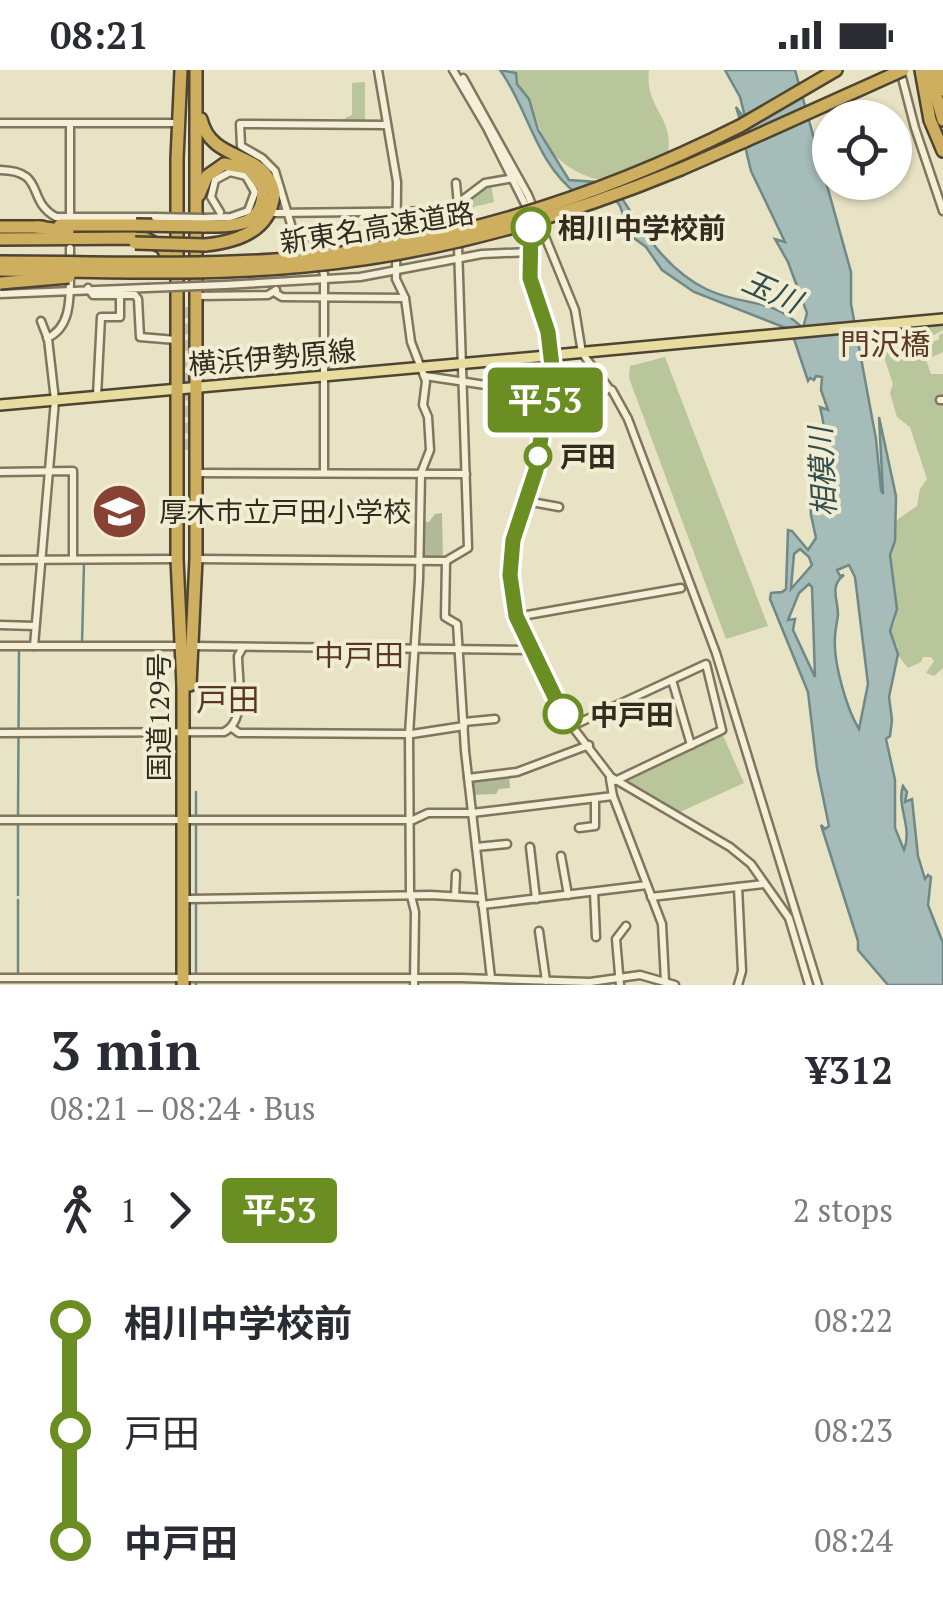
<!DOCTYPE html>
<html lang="en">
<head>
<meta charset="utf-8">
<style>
	body { margin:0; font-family:"PT Serif","Noto Sans JP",serif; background:#f7f7f7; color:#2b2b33; height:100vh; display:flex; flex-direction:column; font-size:38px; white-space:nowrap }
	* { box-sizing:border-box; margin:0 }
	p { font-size:32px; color:#7c7c81 }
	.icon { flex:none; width:55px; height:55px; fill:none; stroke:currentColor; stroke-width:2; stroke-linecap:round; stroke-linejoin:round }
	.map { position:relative; height:915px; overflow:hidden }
	.panel { display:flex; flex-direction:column; background:#fff; flex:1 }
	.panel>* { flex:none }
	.badge { padding:0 20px; border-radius:8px; font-size:35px; line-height:65px }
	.tools { position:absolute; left:812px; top:30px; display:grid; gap:20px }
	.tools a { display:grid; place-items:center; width:100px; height:100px; border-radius:50%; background:#fff; box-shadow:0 2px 8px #0004; font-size:50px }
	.map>.badge { position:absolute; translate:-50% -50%; box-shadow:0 0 0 5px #fff }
	.legs { display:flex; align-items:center; gap:15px; height:110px; padding:0 50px; font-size:32px }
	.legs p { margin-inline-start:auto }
	.overview { display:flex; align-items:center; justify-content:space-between; height:170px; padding:0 50px }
	h1 { font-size:55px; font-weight:600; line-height:75px }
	ul { padding:0 50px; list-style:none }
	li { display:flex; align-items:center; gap:35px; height:110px; font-size:38px }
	li i { display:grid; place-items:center; width:15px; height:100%; margin:0 12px; background:currentColor }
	li i::after { content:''; width:25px; height:25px; margin:-12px; border:8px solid; border-radius:50%; background:#fff }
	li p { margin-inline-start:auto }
	li:first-child i { background:linear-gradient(#0000 50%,currentColor 0) }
	li:last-child i { background:linear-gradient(currentColor 50%,#0000 0) }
	.status { display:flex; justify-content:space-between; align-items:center; height:70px; padding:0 50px; background:#fff; direction:ltr }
	.status svg { height:28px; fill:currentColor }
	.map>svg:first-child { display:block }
	.green { fill:#b9c59a }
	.cemetery { fill:#b1ba98 }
	.water { fill:#a6bcb9; stroke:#6e8987; stroke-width:2.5; fill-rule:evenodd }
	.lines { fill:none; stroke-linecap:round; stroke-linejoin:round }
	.stream { stroke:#6e8987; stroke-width:2.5 }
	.highway-tunnel { stroke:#c4bea3; stroke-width:11; stroke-dasharray:11 5.5; stroke-linecap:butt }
	.minor-casing { stroke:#81765d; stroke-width:11 }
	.major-casing { stroke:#4f4431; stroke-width:14 }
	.highway-casing { stroke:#4f4431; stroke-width:16 }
	.minor { stroke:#f4f0d7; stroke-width:6 }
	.major { stroke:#e7dda1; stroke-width:9 }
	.highway { stroke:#cdaf5f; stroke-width:11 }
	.minor-bridge-casing { stroke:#81765d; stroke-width:11; stroke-linecap:butt }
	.major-bridge-casing { stroke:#4f4431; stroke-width:14; stroke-linecap:butt }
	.highway-bridge-casing { stroke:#4f4431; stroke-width:16; stroke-linecap:butt }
	.minor-bridge { stroke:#f4f0d7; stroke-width:6 }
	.major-bridge { stroke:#e7dda1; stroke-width:9 }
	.highway-bridge { stroke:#cdaf5f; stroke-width:11 }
	.line-1-casing { stroke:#fff; stroke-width:22 }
	.line-1 { stroke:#6b8e23; stroke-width:15 }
	.stop-1-dot { fill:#fff; stroke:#6b8e23; stroke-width:5 }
	.labels { text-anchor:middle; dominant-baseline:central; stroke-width:8; stroke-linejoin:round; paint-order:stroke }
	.street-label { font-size:28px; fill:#322c1f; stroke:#f0edd3 }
	.stop-label { font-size:28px; font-weight:bold; fill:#322c1f; stroke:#f0edd3; text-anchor:start }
	.poi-label { font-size:28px; fill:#322c1f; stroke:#f0edd3; text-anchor:start }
	.water-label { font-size:30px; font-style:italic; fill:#304d50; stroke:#f0edd3 }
	.neighbourhood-label { font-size:30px; fill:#5a3824; stroke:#f0edd3 }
	.quarter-label { font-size:32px; fill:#5a3824; stroke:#f0edd3 }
</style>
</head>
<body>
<div class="status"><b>08:21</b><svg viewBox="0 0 49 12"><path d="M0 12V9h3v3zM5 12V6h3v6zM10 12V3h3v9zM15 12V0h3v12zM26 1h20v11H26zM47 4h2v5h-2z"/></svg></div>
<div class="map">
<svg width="943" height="915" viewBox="0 0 943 915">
	<rect width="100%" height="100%" fill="#e8e3c4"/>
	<!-- green -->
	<g class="green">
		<path d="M510,0H649C644,40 677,47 667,88C650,95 633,104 615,109C592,115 558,94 547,75C541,65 539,56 535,46C529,32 518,18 515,3Z"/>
		<path d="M365,12V52H345V48L352,45V13Z"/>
		<path d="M491,114L494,132L461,140L462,133Z"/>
		<path d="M943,254V260L932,266L933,271L939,270V265L943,263V282L926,290L931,304H943V328L938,330L943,334V598L934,606L926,603L934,591L931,587H923L921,592L908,598L895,581L898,578L890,561L895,552L897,534L890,485L895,471L894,452L917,436L920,419L927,409L910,357L897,347L890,323L893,314L885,290L887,274L878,268L884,263L893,268L910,259Z"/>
		<path d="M665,287L768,556L726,569L629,308L630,296Z"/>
		<path d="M721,661L744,713L680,742L624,711L623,709Z"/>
	</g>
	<!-- cemetery -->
	<g class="cemetery">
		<path d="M442,443L443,490L421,489L423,452H429L435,444Z"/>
		<path d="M509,706L510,718L499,719L496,724L472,725L471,710Z"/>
	</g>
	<!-- water -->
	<path class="water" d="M500,0L516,3L517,14L529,29L538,60L569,110L612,113C638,152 661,197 706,219C746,238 768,225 803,258L807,243L788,192L775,169L785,172L751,101L745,76L757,70L740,50L736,37L746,51L740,27L725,0H795L851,202V234L876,369L881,420L883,424L879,347L896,426L895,471L890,485L897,539L890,561L898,584L889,627L892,650L890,666L886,669L895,710V758L904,780C913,757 896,736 903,716L907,722L905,732L912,729L918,786L925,809L928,805L931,807L928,835L943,873V915H888L858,880V871L821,755L825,759L829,756L817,698L808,622L770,529L771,523L782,522L786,519L788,460L792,461L808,480L816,468L811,445L809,403L823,424C826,392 828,368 820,337L828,340L821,320L822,307L816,306L814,310L810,308L808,311L791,260L694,222L662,200L646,177L631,166L620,136L609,120L577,124C535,92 529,40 500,0ZM800,479L809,487L812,495L791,519L794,484ZM849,495L855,507L868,614L859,659C847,640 833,592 835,568C835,560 837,553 838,545C838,529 829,516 844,505L840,506L837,500ZM809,514L812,517L815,607L793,560L795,549L788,550L799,523Z"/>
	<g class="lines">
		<!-- stream -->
		<g class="stream">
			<path d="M82,574L84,493"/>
			<path d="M196,746V722"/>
			<path d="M18,747L19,578"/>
			<path d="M18,825V753"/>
			<path d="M18,903V830"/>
			<path d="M196,915V754"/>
		</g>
		<!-- highway-tunnel -->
		<path class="highway-tunnel" d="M183,380V237"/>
		<defs>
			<g id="minor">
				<path d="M378,0L397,112L396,209L405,228L411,272L426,311L423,335L428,347L430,380L421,403L419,510L409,664L410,822L415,842L414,915"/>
				<path d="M453,0L487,58L528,140L532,163L529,190L531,216L550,273L551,303L536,400L511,481L516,547L565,647L611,707L730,777L751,794L789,848L809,915"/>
				<path d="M900,0L915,58L943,141"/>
				<path d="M0,53H177"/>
				<path d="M70,54V149"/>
				<path d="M0,100C47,101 25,130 56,147H155"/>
				<path d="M456,113L458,135"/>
				<path d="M275,143L448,141L485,113L514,108"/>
				<path d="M203,148L231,147L248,141L255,122L246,106L230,102L215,110L211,127L220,142"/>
				<path d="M70,178V192"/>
				<path d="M225,215L360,207L482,184L530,182"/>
				<path d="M88,218L93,225H135L138,229L140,267L176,270"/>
				<path d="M274,222L282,227L405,228"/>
				<path d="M0,224L146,218"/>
				<path d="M196,226L268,225L276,220"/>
				<path d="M47,268C71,258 70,228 70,205"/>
				<path d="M425,306L546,324L604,322L609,318L582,283L575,240L528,125L463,8"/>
				<path d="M612,320L628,349L716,583L818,915"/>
				<path d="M97,326L101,247H120V225"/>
				<path d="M940,330H943"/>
				<path d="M0,402L73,401V489"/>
				<path d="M197,403L466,404"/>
				<path d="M324,403V204L313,182L293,161L275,101L262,88L241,76L240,54L387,55"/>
				<path d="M526,431L559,437"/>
				<path d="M196,489L446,491L468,478L457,146L454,140"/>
				<path d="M0,490L177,489"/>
				<path d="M446,491L445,547L457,554L465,681L491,908"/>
				<path d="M516,547L681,518"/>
				<path d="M0,555L35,556"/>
				<path d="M0,576H179"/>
				<path d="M34,576L55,330L48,269L41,251"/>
				<path d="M194,576L531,580"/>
				<path d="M672,610L691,675"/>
				<path d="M464,652L495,649"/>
				<path d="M572,656L706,594L722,660L615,711"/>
				<path d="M232,658L239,663L412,664L464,656"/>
				<path d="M0,663L224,662C247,651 238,608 238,586L243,577"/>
				<path d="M468,708L517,702L589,675"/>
				<path d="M610,709L613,726L662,854L665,911"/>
				<path d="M0,750H413L428,743H472L613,726"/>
				<path d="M579,758L595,756V729"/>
				<path d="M476,777L507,774"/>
				<path d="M530,777L536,829"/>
				<path d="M561,786L568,825"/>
				<path d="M594,822L596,867"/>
				<path d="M455,826L456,804"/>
				<path d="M651,827L764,814"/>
				<path d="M189,829L431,825L481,828"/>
				<path d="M482,835L647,815"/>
				<path d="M539,861L546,911"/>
				<path d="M0,908H461L590,912L640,905L675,915"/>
				<path d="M620,915L616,869L626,856"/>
				<path d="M738,915L742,901L738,817"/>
			</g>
			<g id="major">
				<path d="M554,285L943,249"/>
				<path d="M0,335L547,286"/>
			</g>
			<g id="highway">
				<path d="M181,0L177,89V489L183,615"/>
				<path d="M921,0L930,50L943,81"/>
				<path d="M929,0L943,50"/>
				<path d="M938,0L943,20"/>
				<path d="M201,49C212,95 265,78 274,123C271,161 237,172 205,175"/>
				<path d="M740,56L836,0"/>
				<path d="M681,99L745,71"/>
				<path d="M199,125L207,106L224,94L248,98L263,117C265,157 235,156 204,156"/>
				<path d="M60,155H136"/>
				<path d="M0,157H42"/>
				<path d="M37,157L68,161"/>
				<path d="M0,169L144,168L162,177L173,197"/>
				<path d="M190,615L196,489V0"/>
				<path d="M183,915V609"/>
			</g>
		</defs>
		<!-- minor casing -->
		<use href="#minor" class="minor-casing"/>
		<!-- major casing -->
		<use href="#major" class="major-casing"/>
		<!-- highway casing -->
		<use href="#highway" class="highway-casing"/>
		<!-- minor -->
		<use href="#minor" class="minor"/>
		<!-- major -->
		<use href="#major" class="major"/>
		<!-- highway -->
		<use href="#highway" class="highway"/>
		<defs>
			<g id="minor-bridge">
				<path d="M155,147L203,148"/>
				<path d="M146,218L225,215"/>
			</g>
			<path id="major-bridge" d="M547,286L554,285"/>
			<g id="highway-bridge">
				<path d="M745,71L903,0"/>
				<path d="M136,155L204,156"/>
				<path d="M135,173L205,175"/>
				<path d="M0,192C91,192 184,196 275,190C443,177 590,131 740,56"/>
				<path d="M0,200C101,201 204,206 305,196C436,184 560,149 681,99"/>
				<path d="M0,213L69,207"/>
			</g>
		</defs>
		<!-- minor-bridge casing -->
		<use href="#minor-bridge" class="minor-bridge-casing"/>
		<!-- major-bridge casing -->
		<use href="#major-bridge" class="major-bridge-casing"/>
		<!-- highway-bridge casing -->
		<use href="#highway-bridge" class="highway-bridge-casing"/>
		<!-- minor-bridge -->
		<use href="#minor-bridge" class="minor-bridge"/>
		<!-- major-bridge -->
		<use href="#major-bridge" class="major-bridge"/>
		<!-- highway-bridge -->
		<use href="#highway-bridge" class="highway-bridge"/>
	</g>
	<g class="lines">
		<defs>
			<path id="line-1" d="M531,157L530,208L548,262L552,296L536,400L513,470L510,505L516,546L563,644"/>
		</defs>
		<!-- line-1 casing -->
		<use href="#line-1" class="line-1-casing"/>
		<!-- line-1 -->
		<use href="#line-1" class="line-1"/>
	</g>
	<!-- icons -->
	<defs>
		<symbol id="school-disc" viewBox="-11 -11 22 22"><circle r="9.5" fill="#884234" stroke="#f0edd3"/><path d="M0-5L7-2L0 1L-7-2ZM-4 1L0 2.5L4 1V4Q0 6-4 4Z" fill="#fff"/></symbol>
	</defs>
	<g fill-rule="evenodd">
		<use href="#school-disc" x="88" y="410" width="63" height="63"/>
	</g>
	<!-- markers -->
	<g class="stop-1-dot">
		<circle cx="531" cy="157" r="18"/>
		<circle cx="538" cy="386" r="12"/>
		<circle cx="563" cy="644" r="18"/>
	</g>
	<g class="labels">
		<!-- street labels -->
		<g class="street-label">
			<text transform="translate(377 157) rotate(-9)">新東名高速道路</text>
			<text transform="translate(272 287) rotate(-5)">横浜伊勢原線</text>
			<text transform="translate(158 647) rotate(-90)">国道129号</text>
		</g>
		<!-- stop labels -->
		<g class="stop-label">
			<text x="558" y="157">相川中学校前</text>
			<text x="560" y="386">戸田</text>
			<text x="590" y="644">中戸田</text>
		</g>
		<!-- poi labels -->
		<g class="poi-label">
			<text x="159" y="441">厚木市立戸田小学校</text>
		</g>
		<!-- water labels -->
		<g class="water-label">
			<text transform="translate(772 221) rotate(24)">玉川</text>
			<text transform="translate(822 402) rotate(-93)">相模川</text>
		</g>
		<!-- neighbourhood labels -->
		<g class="neighbourhood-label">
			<text x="885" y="274">門沢橋</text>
			<text x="359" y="585">中戸田</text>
		</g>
		<!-- quarter labels -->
		<g class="quarter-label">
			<text x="228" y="629">戸田</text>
		</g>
	</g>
</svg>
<div class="tools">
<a><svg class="icon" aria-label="locate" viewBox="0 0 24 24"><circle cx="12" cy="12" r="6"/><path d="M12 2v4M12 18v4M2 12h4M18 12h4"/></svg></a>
</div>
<b class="badge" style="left:545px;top:330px;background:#6b8e23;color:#fff">平53</b>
</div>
<section class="panel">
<div class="overview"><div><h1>3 min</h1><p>08:21 – 08:24 · Bus</p></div><b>¥312</b></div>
<div class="legs"><svg class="icon" aria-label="walk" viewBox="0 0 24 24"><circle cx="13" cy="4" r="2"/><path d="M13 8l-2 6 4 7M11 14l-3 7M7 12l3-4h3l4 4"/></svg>1<svg class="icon" aria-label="forward" viewBox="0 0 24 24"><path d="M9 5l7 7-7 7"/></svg><b class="badge" style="background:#6b8e23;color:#fff">平53</b><p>2 stops</p></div>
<ul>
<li><i style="color:#6b8e23"></i><b>相川中学校前</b><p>08:22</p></li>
<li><i style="color:#6b8e23"></i><span>戸田</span><p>08:23</p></li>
<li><i style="color:#6b8e23"></i><b>中戸田</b><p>08:24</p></li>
</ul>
</section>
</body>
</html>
